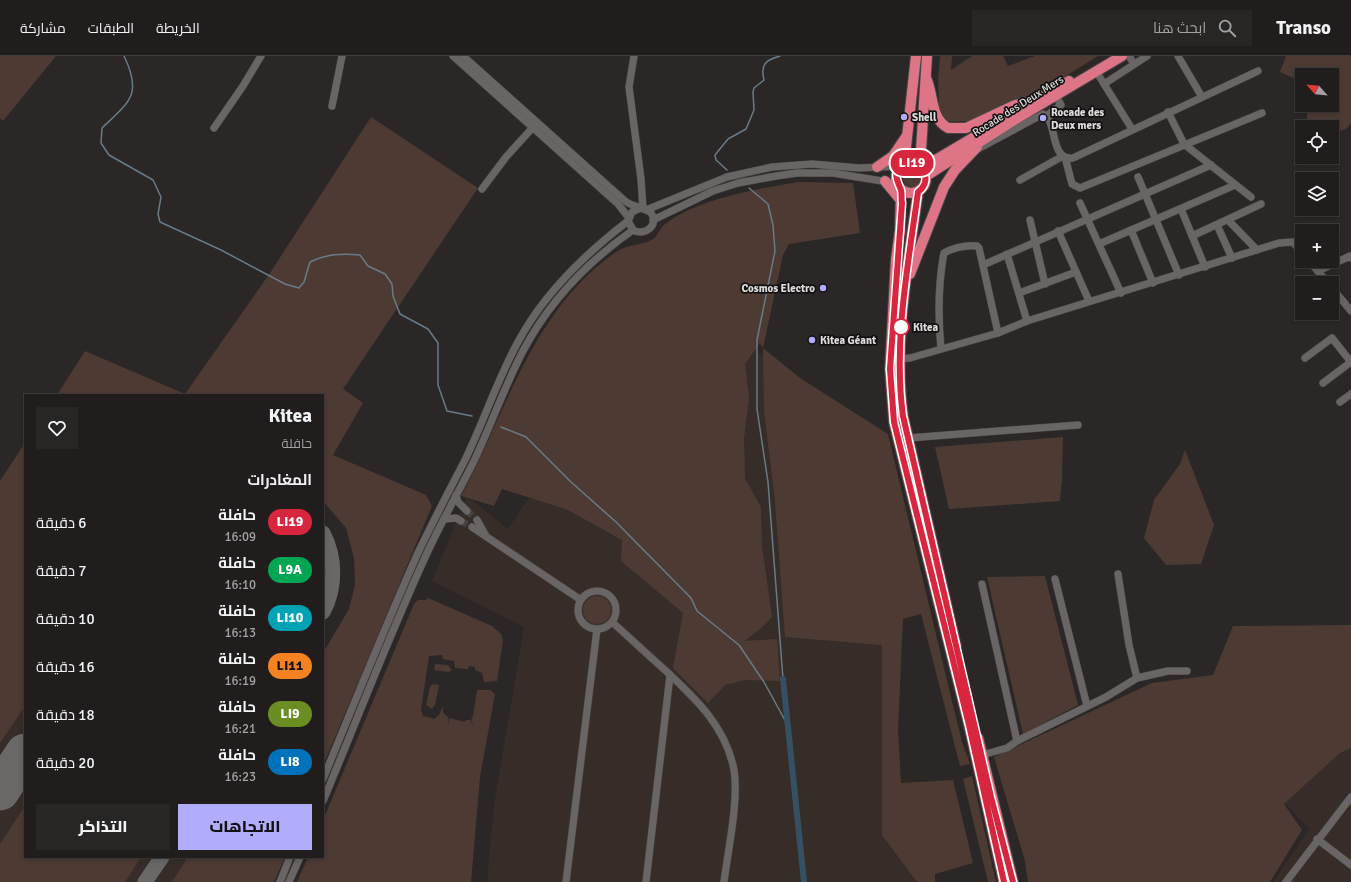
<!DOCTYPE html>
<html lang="ar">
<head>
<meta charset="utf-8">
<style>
	body { margin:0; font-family:Signika,Cairo,sans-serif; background:#282625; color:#f1f3f6; direction:rtl; height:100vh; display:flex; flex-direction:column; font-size:15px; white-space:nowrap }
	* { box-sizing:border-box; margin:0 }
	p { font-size:13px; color:#a2a2a3 }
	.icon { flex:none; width:22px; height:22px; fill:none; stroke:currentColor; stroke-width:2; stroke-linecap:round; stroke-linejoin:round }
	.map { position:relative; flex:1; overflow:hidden; direction:ltr }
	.side { position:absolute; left:24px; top:338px; width:300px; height:464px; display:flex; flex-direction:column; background:#201d1c; border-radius:0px; box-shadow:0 2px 6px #0003,0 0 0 1px #3d3b3b; direction:rtl }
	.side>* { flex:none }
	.badge { padding:0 8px; border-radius:13px; font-size:14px; line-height:26px }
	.needle { width:26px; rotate:297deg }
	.buttons { position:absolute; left:1295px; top:12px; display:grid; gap:8px }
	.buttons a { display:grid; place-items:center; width:44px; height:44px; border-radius:0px; background:#201d1c; box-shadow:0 2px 6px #0003,0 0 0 1px #3d3b3b; font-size:20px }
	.map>.badge { position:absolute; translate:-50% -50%; box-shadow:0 0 0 2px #fff }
	h2 { padding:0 12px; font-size:15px; line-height:36px }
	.round { display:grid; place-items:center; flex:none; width:42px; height:42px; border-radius:0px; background:#282625 }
	.headline { display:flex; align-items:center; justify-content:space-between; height:68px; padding:0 12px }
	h1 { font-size:19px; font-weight:800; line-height:30px }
	.button { display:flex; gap:8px; margin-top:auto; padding:8px 12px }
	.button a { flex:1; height:46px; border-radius:0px; background:#b1adfa; color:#111; font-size:16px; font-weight:800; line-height:46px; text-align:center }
	.button a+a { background:#282625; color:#f1f3f6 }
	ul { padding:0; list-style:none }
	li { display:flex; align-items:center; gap:12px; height:48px; padding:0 12px }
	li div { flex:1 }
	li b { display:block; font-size:15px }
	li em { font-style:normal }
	li .badge { min-width:44px; font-weight:700; text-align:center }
	header { display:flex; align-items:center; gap:24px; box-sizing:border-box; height:56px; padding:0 20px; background:#201d1c; border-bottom:1px solid #3d3b3b }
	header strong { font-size:19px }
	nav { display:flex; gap:22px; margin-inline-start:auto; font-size:14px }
	.search { width:280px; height:36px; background:#282625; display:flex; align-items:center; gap:10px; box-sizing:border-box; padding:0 14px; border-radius:0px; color:#a2a2a3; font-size:15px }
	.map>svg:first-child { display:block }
	.built { fill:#362d28 }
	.green { fill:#4d3b33 }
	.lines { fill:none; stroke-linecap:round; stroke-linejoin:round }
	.stream { stroke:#687b87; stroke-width:1.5 }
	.canal { stroke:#355062; stroke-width:6 }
	.taxiway { stroke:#6a6867; stroke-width:15 }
	.runway { stroke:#6a6867; stroke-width:39 }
	.minor-tunnel { stroke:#454241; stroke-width:7; stroke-dasharray:7 3.5; stroke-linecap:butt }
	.minor-casing { stroke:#484645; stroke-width:8 }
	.highway-casing { stroke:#484645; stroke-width:12 }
	.minor { stroke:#696564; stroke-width:7 }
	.highway { stroke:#de7587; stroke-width:10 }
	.line-casing { stroke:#fff; stroke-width:9 }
	.line { stroke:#d7263d; stroke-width:6 }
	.poi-dot { fill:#b1adfa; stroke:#121010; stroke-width:1.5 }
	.stop-dot { fill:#fff; stroke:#d7263d; stroke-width:2 }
	.labels { text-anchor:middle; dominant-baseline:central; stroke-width:3.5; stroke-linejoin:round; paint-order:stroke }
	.street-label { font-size:11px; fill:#e0dedd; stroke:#121010 }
	.poi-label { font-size:11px; font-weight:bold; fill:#e0dedd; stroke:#121010; text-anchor:start }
	.stop-label { font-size:11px; font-weight:bold; fill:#e0dedd; stroke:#121010; text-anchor:start }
</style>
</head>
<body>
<header>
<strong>Transo</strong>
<div class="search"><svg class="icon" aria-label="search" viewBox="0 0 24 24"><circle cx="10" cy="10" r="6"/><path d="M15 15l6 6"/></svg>ابحث هنا</div>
<nav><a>الخريطة</a><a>الطبقات</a><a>مشاركة</a></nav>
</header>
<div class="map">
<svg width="1351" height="826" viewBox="0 0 1351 826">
	<rect width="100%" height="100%" fill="#2a2726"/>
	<!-- built -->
	<g class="built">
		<path d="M701,249L763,299L885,382L886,772L924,826H487L494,748L524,571L432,525L467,440L508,473L535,433Z"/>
		<path d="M25,387V801H259L247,826H0V425Z"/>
		<path d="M1351,692V826H1273L1309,773L1285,747L1340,697Z"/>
	</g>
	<!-- green -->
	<g class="green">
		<path d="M0,0H56L3,65L0,62Z"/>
		<path d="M940,0H952L951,14L972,0H1003L1008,10L1035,0H1098L1035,39L1014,45L970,65L940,66L938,24Z"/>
		<path d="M1286,0H1351V67L1346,73L1332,78V71H1305L1309,49H1332V19H1302V26L1280,16Z"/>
		<path d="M371,61L478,132L343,333L363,347L333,399L426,439L432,450L323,710V597L349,553L355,529L354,502L346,472L323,445V339H57L85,295L185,338L270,217Z"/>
		<circle cx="913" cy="122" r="10"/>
		<path d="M798,126L853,127L860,177L789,188L783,199L763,292L800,322L888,378L950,637L962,686L970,708L960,710L921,558L903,563L898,673L901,727L953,724L973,807L935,818V826H917L882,779V589L785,581L775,445L764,355L763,292L760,287L745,308L749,343L744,382L745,423L761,451L762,490L772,561L759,574L744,585L777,583L780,625L745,624L725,629L708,647L673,612L683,557L621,505L622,484L566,453L502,433L494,450L461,440C507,355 532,254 616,196C627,188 642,190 653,183C657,180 659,175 662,171C667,166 673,162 679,159C711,141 762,132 798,126Z"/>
		<path d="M1063,381L1062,423L1060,445L949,453L935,391Z"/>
		<path d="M25,387V650L0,687V425Z"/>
		<path d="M1185,394L1214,469L1201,508L1166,509L1144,482L1154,444L1180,408Z"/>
		<path d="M1045,520L1078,649L1023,678L987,521Z"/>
		<circle cx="597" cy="554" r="14"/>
		<path d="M428,542L492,570L501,578L503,584L497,625L484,626L482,617L475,614V611L469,610L468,613L455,612L454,605L443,603L442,599L429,600L421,654L423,660L421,663L424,660L434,663L439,659L443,650V657L448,661V669L449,662L465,666L466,664H470L474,671L471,664L473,660L477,634H490L495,638L480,721L471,826H297L308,801H323V764L414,548L418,544H426Z"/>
		<path d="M1351,569V692L1340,697L1284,748L1302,774L1270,826H1028L1025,805L994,701L1152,627L1213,619L1233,570Z"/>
		<path d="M435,608L448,609L452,614L448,616L434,614Z"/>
		<path d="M433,628L439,629L435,649L432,653L426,649L430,631Z"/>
		<path d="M972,720L996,826H988L963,723Z"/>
		<path d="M25,750V801H141L125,826H0V788Z"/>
		<path d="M188,801H285L274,826H172Z"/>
	</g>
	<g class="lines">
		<!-- stream -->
		<g class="stream">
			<path d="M124,0C143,39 129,46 102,72L101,87L109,99L153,124L161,141L158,158L160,166L221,194L285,228L299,232L304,226L310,206C327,198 342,197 360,199L368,210L385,218L392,228L393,240L400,258L428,273L438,287V329L447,355L472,360"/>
			<path d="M727,114L716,104L715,99L728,83L746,73L754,54L753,36L754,32L764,24C760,8 766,4 780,0"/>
			<path d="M749,132L768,148L773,169L775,195L757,284V353L768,426L783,623"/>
			<path d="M501,371L526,381L571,426L616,466L691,542L697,555L739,589L764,626L787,668"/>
		</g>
		<!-- canal -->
		<path class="canal" d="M783,623L804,826"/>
		<!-- taxiway -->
		<g class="taxiway">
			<path d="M323,477C336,502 336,532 323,556"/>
			<path d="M145,826L162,801"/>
		</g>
		<!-- runway -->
		<path class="runway" d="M0,735L25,697"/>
		<!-- minor-tunnel -->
		<g class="minor-tunnel">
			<path d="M467,455L477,464"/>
			<path d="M461,465L472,471"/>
		</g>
		<defs>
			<g id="minor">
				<path d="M453,0L618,148L629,162"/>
				<path d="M463,0L625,145C632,151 646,151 651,157C660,169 644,181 633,174L628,165L632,156L640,152"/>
				<path d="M634,0L629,31L641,123L643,153"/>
				<path d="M1129,0L1134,8"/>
				<path d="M1178,0L1202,41"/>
				<path d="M1096,15L1132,73"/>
				<path d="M1104,28L1147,0"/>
				<path d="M332,50L342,0"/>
				<path d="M1168,56L1184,88L1251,141"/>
				<path d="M1046,60L1061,49L1056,40"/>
				<path d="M214,72L243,30L261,0"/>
				<path d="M976,94L1043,58C1058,64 1049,105 1073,102L1258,15"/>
				<path d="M1065,101L1072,128L1080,132L1262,57"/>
				<path d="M1138,121L1179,219"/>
				<path d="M1020,124L1063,100"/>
				<path d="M482,133L506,101L536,68"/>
				<path d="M1080,147L1121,237"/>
				<path d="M1181,153L1205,211"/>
				<path d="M646,154L727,121L772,111L812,108L859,112L902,110"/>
				<path d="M653,164L713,135L738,127L776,120L797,117H833L882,125L898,130"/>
				<path d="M1030,164L1045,228"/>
				<path d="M1228,164L1257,194"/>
				<path d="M1217,169L1232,202"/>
				<path d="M1131,174L1153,227"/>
				<path d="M1058,175L1089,245"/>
				<path d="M1192,180L1261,148"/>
				<path d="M1099,188L1235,129"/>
				<path d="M1007,198L1027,265"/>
				<path d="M1309,205L1328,227"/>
				<path d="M983,209L1211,109"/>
				<path d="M1318,215L1350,200L1351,202"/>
				<path d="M1332,232L1351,255"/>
				<path d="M1019,237L1076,216"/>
				<path d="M941,293C938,262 938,233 943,202L944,197C953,192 966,189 977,190L979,192L998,277"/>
				<path d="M1305,302L1332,282L1351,306"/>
				<path d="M899,303L910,302L998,277L1027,265L1279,187L1293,186L1302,197"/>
				<path d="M1323,327L1351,306"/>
				<path d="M1340,346L1351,338"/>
				<path d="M908,382L1078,369"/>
				<path d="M456,439L458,446L467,455"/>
				<path d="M444,463L456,462L461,465"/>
				<path d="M477,464L486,480"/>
				<path d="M472,471L581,544"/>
				<path d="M1118,518L1129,589L1137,622"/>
				<path d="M1055,523L1087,650"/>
				<path d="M982,528L1017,685"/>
				<circle cx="597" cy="554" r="19"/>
				<path d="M612,566C630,582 648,599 666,615C696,643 726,671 734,714C739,744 728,794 724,826"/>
				<path d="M982,699L1007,692L1017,685L1106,641L1137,622L1168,615H1187"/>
				<path d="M323,723C354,648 384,573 417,499C432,467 449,435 465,404C484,365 497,324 518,286C544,237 585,198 628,165"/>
				<path d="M323,745C358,662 390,577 428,495C442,465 458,437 473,407C491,370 504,331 523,295C549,246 587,206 633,174"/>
				<path d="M1317,783L1351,809"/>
				<path d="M280,826L290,801"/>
				<path d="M289,826L300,801"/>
				<path d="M566,826L597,573"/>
				<path d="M646,826L670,619"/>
				<path d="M1286,826L1351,741"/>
			</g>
			<g id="highway">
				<path d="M926,22C934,39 930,62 948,72H966L1015,49L1036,44"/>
				<path d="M1036,44L1069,25"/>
				<circle cx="911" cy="122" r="15"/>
				<path d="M904,109L916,0"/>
				<path d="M920,110L927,0"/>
				<path d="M877,111L893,100L906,81"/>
				<path d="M922,112L1003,64"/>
				<path d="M926,120L1011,66L1122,0"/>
				<path d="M885,125L899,142"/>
				<path d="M901,134L900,174L896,203L890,313L894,366L969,669L1004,826"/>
				<path d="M918,136C908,210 893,286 903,360L956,590"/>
				<path d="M910,218L944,131L955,114L977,91"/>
				<path d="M978,682L1013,826"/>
			</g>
		</defs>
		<!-- minor casing -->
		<use href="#minor" class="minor-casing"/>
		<!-- highway casing -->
		<use href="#highway" class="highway-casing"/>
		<!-- minor -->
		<use href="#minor" class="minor"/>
		<!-- highway -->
		<use href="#highway" class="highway"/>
	</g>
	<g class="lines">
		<defs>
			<path id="line" d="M1004,826L969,669L894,366L890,313L902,147C901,143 902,137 901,134C896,122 891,114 908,108C925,106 932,126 918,136C908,210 893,286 903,360L991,741L1013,826"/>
		</defs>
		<!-- line casing -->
		<use href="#line" class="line-casing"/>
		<!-- line -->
		<use href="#line" class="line"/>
	</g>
	<!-- markers -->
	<g class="poi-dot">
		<circle cx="904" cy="61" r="4"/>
		<circle cx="1043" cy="62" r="4"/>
		<circle cx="823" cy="232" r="4"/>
		<circle cx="812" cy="284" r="4"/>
	</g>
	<circle class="stop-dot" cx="901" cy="271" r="8"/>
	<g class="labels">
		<!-- street labels -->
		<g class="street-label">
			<text transform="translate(1018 50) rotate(-32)">Rocade des Deux Mers</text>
		</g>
		<!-- poi labels -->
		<g class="poi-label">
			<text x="1051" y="56">Rocade des<tspan x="1051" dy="13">Deux mers</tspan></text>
			<text x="912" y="61">Shell</text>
			<text x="815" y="232" text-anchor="end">Cosmos Electro</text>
			<text x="820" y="284">Kitea Géant</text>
		</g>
		<!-- stop labels -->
		<g class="stop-label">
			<text x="913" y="271">Kitea</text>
		</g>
	</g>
</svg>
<div class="buttons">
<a><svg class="needle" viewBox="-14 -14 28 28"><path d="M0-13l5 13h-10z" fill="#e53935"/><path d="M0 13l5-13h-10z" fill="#a2a2a3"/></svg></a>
<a><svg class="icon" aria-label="locate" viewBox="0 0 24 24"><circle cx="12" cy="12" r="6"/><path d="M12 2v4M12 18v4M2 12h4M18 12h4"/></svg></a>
<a><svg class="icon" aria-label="layers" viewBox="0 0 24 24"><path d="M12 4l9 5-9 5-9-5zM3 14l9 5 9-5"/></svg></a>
<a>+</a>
<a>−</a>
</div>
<b class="badge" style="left:912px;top:107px;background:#d7263d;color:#fff">LI19</b>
<section class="side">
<div class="headline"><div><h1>Kitea</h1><p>حافلة</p></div><a class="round"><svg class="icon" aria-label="heart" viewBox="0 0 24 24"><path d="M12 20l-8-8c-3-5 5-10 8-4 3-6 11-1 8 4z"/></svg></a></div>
<h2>المغادرات</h2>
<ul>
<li><span class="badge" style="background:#d7263d;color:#fff">LI19</span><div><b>حافلة</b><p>16:09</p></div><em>6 دقيقة</em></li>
<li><span class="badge" style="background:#00a651;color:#fff">L9A</span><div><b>حافلة</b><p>16:10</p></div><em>7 دقيقة</em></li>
<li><span class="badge" style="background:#00a3b4;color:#fff">LI10</span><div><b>حافلة</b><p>16:13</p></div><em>10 دقيقة</em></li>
<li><span class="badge" style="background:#f58220;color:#111">LI11</span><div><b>حافلة</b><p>16:19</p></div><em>16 دقيقة</em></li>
<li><span class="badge" style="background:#6b8e23;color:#fff">LI9</span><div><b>حافلة</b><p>16:21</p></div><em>18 دقيقة</em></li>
<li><span class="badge" style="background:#0072bc;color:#fff">LI8</span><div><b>حافلة</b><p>16:23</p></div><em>20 دقيقة</em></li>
</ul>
<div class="button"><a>الاتجاهات</a><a>التذاكر</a></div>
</section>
</div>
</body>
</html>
